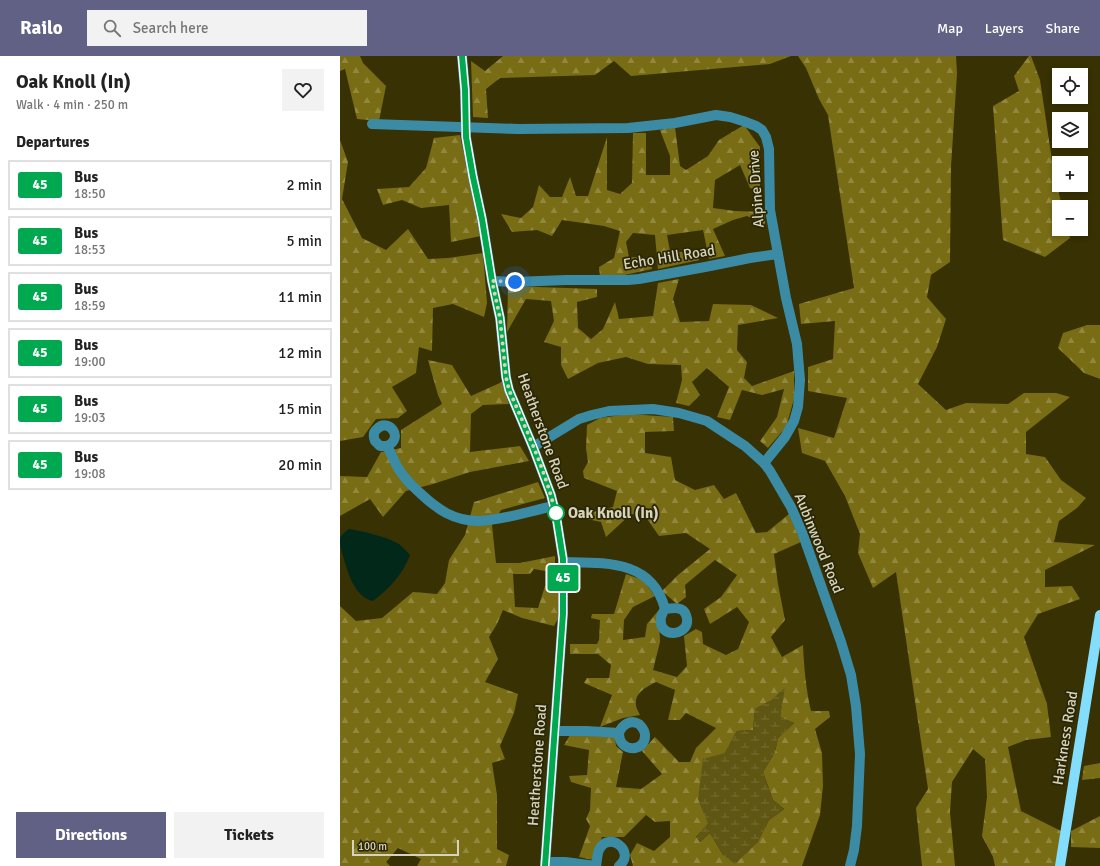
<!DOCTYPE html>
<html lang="en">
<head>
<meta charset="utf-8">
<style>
	body { margin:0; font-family:Signika,sans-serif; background:#f2f2f2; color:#222; height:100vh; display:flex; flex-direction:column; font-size:15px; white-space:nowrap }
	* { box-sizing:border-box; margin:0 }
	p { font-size:13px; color:#767676 }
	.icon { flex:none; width:22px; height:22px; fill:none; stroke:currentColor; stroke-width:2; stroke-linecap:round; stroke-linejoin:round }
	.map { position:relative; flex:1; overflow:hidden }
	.sheet { display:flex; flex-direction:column; background:#fff; width:340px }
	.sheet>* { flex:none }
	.badge { padding:0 8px; border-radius:3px; font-size:14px; line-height:26px }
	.fabs { position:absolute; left:712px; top:12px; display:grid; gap:8px }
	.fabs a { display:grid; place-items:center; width:36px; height:36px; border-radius:0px; background:#fff; box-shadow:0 2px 6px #0003; font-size:20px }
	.scale { position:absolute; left:12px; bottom:10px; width:107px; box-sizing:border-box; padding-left:4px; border:2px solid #d7d4bd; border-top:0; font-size:11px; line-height:14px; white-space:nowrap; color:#d7d4bd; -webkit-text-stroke:3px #2b2706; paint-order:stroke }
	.you { position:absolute; width:20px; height:20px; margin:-10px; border:3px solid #fff; border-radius:50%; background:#1a73e8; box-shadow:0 0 0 6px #1a73e833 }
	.map>.badge { position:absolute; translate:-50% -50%; box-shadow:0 0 0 2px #fff }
	h2 { padding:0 16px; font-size:15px; line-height:36px }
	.round { display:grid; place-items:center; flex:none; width:42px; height:42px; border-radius:0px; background:#f2f2f2 }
	.overview { display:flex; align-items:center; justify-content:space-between; height:68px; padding:0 16px }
	h1 { font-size:19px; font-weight:800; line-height:30px }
	.cta { display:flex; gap:8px; margin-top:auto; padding:8px 16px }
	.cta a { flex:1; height:46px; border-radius:0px; background:#606184; color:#fff; font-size:16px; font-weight:800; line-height:46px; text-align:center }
	.cta a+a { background:#f2f2f2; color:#222 }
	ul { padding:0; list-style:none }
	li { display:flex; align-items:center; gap:12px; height:50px; margin:0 8px 6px; padding:0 8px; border:2px solid #e0e0e0; border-radius:0px }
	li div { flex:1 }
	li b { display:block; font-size:15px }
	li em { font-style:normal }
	li .badge { min-width:44px; font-weight:700; text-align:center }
	header { display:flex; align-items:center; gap:24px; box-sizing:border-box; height:56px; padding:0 20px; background:#606184; color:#fff }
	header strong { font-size:19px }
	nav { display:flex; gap:22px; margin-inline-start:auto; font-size:14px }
	.search { width:280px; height:36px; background:#f2f2f2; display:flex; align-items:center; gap:10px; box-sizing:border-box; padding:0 14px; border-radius:0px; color:#767676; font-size:15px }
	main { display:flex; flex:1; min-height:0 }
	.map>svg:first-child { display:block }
	.forest { fill:url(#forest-firs); fill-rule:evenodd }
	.wetland { fill:url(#wetland-marsh) }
	.water { fill:#022819 }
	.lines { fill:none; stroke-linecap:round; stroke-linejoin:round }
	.minor { stroke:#3c8ba4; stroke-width:10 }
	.major { stroke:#83ddfc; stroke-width:10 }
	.line-casing { stroke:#fff; stroke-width:9 }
	.line { stroke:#00a950; stroke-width:6 }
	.walk { stroke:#d7d4bd; stroke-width:4; stroke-dasharray:0 7.2 }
	.stop-dot { fill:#fff; stroke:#00a950; stroke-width:2 }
	.labels { text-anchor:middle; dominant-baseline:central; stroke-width:3.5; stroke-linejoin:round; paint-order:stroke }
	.street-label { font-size:15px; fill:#d7d4bd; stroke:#2b2706 }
	.stop-label { font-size:15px; font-weight:bold; fill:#d7d4bd; stroke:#2b2706; text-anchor:start }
</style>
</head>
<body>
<header>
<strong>Railo</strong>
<div class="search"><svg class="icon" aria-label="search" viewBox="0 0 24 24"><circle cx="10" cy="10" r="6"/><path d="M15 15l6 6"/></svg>Search here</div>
<nav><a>Map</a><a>Layers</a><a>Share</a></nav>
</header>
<main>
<section class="sheet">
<div class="overview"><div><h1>Oak Knoll (In)</h1><p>Walk · 4 min · 250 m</p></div><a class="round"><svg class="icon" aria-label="heart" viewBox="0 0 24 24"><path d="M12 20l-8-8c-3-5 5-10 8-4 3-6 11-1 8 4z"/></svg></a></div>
<h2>Departures</h2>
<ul>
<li><span class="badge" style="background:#00a950;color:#fff">45</span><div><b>Bus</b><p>18:50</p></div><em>2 min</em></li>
<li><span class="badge" style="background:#00a950;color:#fff">45</span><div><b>Bus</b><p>18:53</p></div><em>5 min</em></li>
<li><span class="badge" style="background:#00a950;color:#fff">45</span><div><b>Bus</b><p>18:59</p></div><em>11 min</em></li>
<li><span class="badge" style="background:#00a950;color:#fff">45</span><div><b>Bus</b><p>19:00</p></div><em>12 min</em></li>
<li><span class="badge" style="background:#00a950;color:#fff">45</span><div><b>Bus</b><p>19:03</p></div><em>15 min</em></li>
<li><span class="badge" style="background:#00a950;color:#fff">45</span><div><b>Bus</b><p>19:08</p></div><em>20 min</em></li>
</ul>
<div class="cta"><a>Directions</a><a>Tickets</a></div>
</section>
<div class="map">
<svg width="760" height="810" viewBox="0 0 760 810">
	<defs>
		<pattern id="forest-firs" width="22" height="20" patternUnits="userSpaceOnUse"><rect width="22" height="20" fill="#786c14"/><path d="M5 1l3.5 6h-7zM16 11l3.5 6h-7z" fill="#91873f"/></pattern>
		<pattern id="wetland-marsh" width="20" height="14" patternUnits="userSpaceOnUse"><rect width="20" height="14" fill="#5f5613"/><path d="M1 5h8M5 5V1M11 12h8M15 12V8" fill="none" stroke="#756d33"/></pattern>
	</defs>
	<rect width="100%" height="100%" fill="#373103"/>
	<!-- forest -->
	<g class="forest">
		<path d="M0,0H20L23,7L46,30L39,65L17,63L5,13L0,15Z"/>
		<path d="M163,0H451L430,8L291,20L274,5L255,19L160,22L146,33L148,62L133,61L131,5L145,15Z"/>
		<path d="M458,0H616L617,17L611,111L610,206L591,219L587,241L606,263L597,291L578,328L606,354L626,347L668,348L684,337H716L730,341L686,376V398L705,401L721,424L746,442L737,452L719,465L714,486L755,489L705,514V531L732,530L740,543L698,558L684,581L707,648L711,681L686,684L668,691L681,755L721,775L716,810H655L653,801L642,780L647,741L645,703L633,693L612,726L610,756L615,810H582L576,752L588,733L556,516L533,532L518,497L520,478L505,440L485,405L462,397L458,372L494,382L507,342L468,335V311L493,303L495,265L461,268L459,248L514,232L488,59L479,43L466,12Z"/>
		<path d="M689,0H691L700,24L713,111L722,151H719V173H728L730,182L705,201L663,184L653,50L679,35L674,20Z"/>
		<path d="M404,69L420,91V133L410,132L400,109L375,124L373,152L395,155L425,156V169L407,160L393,164L373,173L385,200L369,203L363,174L327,179L330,195L355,197L359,204L318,213L315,179L293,177L286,186L289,201L311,202L312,213L280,220L260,221L259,211L274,202L280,175L264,170L222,164L212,180L197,174L172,176L161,158L181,162L193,151L199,129L210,141H222L230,121L236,140H248L267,81V134L280,138L292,127L293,77H306V119H330V100L320,74L335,71L340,110L346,114L368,100L379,84Z"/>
		<path d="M120,79L141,180L111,186L109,149L81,152L62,144L43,149L37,133L69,131L86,112L94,82Z"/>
		<path d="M0,84L8,106L2,143L22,182L46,194L68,173L88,203L108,202L143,197L147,247L144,261L113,248L93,252L92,295L79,291L76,317L52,331L67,355L58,362L36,363L23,381L0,385Z"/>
		<path d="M339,223L333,243L340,266L369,265L373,248L411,249L438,262L398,269L397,294L407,306L404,322L412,330L454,315V343L446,371L428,392L420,385L437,361L444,333L422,339L402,334L390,364L377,361L389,331L367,312L352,326L360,339L349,350L336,347L342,324L341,309L308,308L286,301L258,307L228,323L221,309V291L204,286L214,265L211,245L186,243L167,276L168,230L257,233V241L237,246L238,272L251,283L263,273L275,246L279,263L313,260L318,227Z"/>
		<path d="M747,269H760V323L744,317L718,292L723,277Z"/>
		<path d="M88,304L112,309L131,340L162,326L169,348L143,349L131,358L130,396L180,390L189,405L130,416L93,428L66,435L43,461L30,443L0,460V420L27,421L41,396L61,392V374L102,348L98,339Z"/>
		<path d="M289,358L333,361L334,375L305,376V397L331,401L335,424L355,434L374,429L384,443L396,437L416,477L427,476L449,458L461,486L434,498L438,528L445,564L431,581L442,601L463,589C464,612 466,633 471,655H489L490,661L475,673L482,697L483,730L480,759L462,810H293L290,799L297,787L314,795L330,781V765L315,766L306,759L284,781H262L253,804L239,801L250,770L246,763L250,754L251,732L231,726L229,720L247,719L249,694L224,689L230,679L275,681L276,690L283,696L276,731L301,733L322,718L302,695L315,681L339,706H350L356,692L376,672L346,657L340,664H328L335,634L316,626C308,630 296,636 296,646C295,650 298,655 300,659L283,662L260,671L272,639L244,627L247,622H269L271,609L258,598H230V588H257L259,584L260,564L251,562L252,558H274L286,518L303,524L315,540L293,551L284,564L283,584L305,581L307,568L318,555L319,562L320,586L313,614L337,621L347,610L344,580L356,573L362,576L363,588L386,599L398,593L409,566L397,551L370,568L364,553L381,541L397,519L375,504L345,529L346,541L337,548L322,535L338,519L370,493L346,477L319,480L305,460L291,458L266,481L261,466L247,463L249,457L273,451L277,435L244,422L243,415L248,406L246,392L247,369L260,362ZM444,633L440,661L454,667L438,682L435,696L423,716L433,744L444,753L429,764L417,787L383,799L370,777L360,786L356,781L368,768L385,697L397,675L413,674L415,653L432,644Z"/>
		<path d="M198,426L205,442L161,454L152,469L156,507H180L215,500V515H205L194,513L190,518H173L175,551L198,552L205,530L218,527L219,561L214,570L182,562L163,554L157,568L149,581L158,603L145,626L178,638L174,657L160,690L165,703L152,707L157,739V793L169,799L166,810H77L81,803L58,792L46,806L50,810H0V550L16,565L42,562L73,536L97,538L105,527L109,504L125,479L134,446Z"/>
		<path d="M760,707V722L742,724L744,710Z"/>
		<path d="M760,760V792L731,791V775Z"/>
	</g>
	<!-- wetland -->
	<path class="wetland" d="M445,632L440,661L454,667L438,682L435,696L423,716L433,744L444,753L429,764L417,787L395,808L383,799L370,777L360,786L356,781L368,768L358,743L363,703L385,697L397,675L413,674L415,653L432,644Z"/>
	<!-- water -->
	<path class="water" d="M9,473C22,475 48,481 59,488C63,491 66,495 70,499C63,518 49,533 33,545C15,541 8,518 4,503C2,497 0,490 0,484C1,478 5,476 9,473Z"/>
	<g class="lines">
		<!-- minor -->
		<g class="minor">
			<path d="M122,0L125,34L126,81L133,121L142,163L152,225L160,262L166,321L169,334L193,391L211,439L216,459L223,503V558L205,810"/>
			<path d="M32,68L179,73L288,72L335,67L376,59L390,61L403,65L416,70L422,74L426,81L429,93L430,154L446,242L457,288L460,324L458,351L454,365L445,381L424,407"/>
			<path d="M152,225L175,226L226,224H288L299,223L365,211L410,202L438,198"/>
			<path d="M47,390H40L35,385C33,380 33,376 37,373C48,361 65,382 47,390C51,397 54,405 58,412C64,422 72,430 80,437C98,454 114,465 139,465C165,464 189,455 214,450"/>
			<path d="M193,391L239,363L252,359L269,355L313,353L339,357L367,365L376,371L405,390L424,407L430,415L451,451L462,476L501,586L511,619L516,650L520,698L517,770L514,794L510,810"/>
			<path d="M223,506C264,507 312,503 325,553C333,552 343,550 346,559C354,580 317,585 321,561C322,559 323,555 325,553"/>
			<path d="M215,675H246L279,677C282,669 290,663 299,668C302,671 305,674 305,679C306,696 279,698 279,677"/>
			<path d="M205,806H225L256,810"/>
			<path d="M256,810C257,805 257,799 259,794C268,774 297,795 279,810"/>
		</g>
		<!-- major -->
		<path class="major" d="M720,810L760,559"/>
	</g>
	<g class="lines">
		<defs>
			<path id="line" d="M122,0L125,34L126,81L133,121L142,163L152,225L160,262L166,321L169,334L193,391L211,439L216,459L223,503V558L205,810"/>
		</defs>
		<!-- line casing -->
		<use href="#line" class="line-casing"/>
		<!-- line -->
		<use href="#line" class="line"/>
		<!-- walk -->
		<path class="walk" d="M175,226L152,225L160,262L166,321L169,334C187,375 206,416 216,459V457"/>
	</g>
	<!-- markers -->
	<circle class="stop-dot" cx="216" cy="457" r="8"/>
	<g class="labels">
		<!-- street labels -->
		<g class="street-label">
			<text transform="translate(416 133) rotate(-94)">Alpine Drive</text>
			<text transform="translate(329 201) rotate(-9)">Echo Hill Road</text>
			<text transform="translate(203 375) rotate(70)">Heatherstone Road</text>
			<text transform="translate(479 487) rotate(68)">Aubinwood Road</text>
			<text transform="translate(725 682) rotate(-81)">Harkness Road</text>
			<text transform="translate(197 709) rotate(-86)">Heatherstone Road</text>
		</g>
		<!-- stop labels -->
		<g class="stop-label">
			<text x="228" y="457">Oak Knoll (In)</text>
		</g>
	</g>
</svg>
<div class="fabs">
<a><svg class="icon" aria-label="locate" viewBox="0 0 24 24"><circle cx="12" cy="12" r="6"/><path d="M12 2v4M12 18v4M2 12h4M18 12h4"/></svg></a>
<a><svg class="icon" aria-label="layers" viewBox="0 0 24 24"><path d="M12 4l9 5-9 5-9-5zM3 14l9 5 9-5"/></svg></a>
<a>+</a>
<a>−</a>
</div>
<div class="scale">100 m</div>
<div class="you" style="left:175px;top:226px"></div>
<b class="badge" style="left:223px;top:522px;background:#00a950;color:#fff">45</b>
</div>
</main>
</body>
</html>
